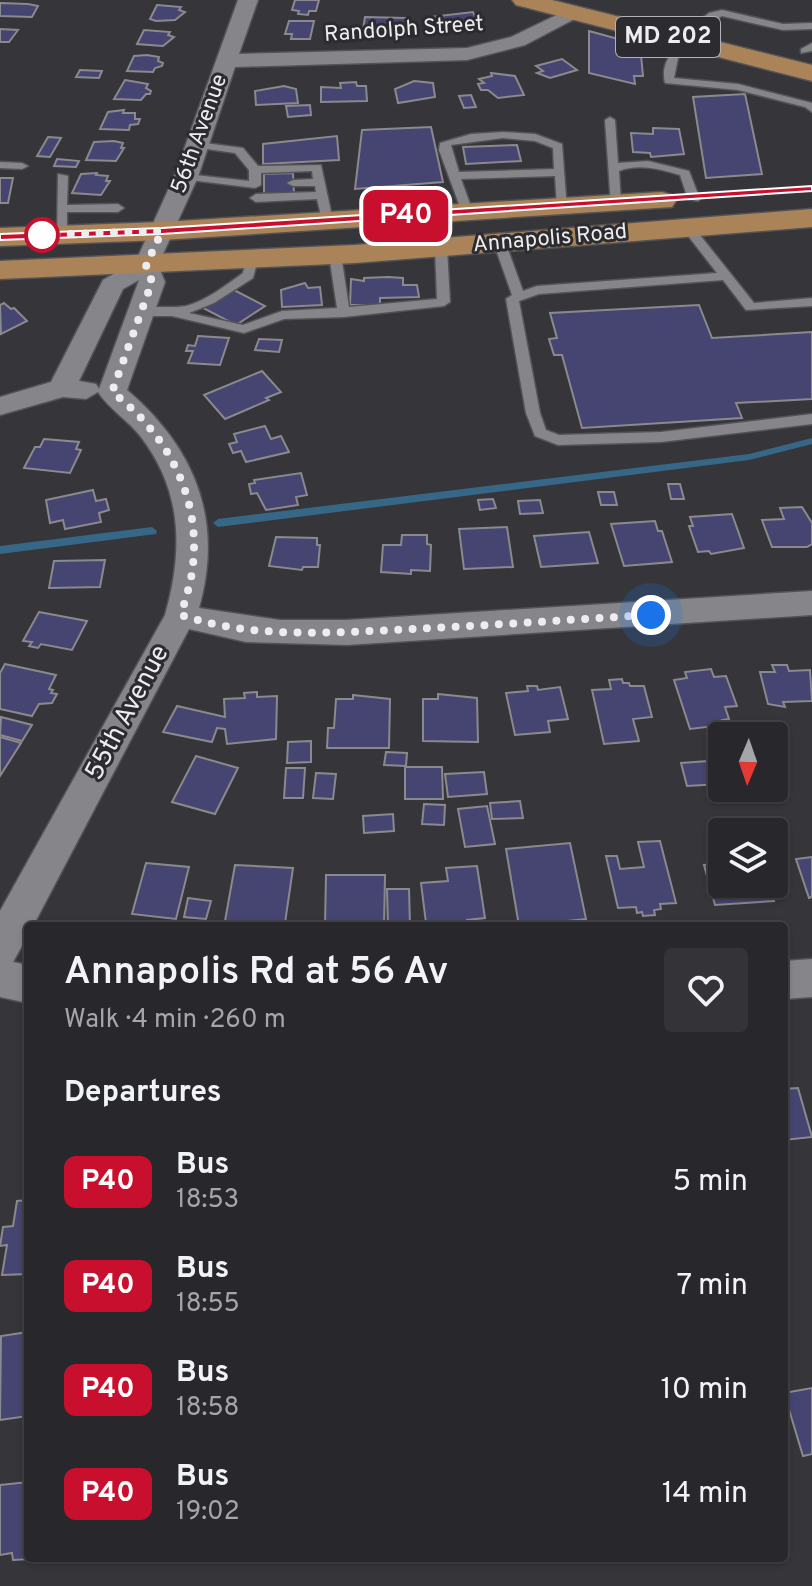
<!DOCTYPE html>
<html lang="en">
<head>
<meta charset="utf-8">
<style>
	body { margin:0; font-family:Overpass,sans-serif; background:#343438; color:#f1f3f6; height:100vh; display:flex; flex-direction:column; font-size:30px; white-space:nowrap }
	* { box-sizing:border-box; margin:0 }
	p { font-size:26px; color:#a5a6a9 }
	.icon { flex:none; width:44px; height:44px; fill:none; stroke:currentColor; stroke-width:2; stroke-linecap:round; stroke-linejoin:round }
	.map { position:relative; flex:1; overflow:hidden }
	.panel { position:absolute; left:24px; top:922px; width:764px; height:640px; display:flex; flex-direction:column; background:#28282c; border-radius:8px; box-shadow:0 2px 6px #0004,0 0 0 2px #444448 }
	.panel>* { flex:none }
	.badge { padding:0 16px; border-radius:12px; font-size:28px; line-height:52px }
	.needle { width:52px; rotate:182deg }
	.fabs { position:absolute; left:708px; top:722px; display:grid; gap:16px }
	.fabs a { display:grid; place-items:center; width:80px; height:80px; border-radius:8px; background:#28282c; box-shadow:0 2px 6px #0004,0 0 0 2px #444448; font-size:40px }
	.you { position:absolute; width:40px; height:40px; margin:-20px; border:6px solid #fff; border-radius:50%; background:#1a73e8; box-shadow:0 0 0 12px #1a73e833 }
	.map>.badge { position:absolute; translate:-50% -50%; box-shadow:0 0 0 4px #fff }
	h2 { padding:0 40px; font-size:30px; line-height:72px }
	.round { display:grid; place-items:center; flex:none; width:84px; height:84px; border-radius:8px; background:#343438 }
	.summary { display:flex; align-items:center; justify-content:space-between; height:136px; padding:0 40px }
	h1 { font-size:38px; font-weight:600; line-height:60px }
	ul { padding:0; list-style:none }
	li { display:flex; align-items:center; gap:24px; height:104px; padding:0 40px }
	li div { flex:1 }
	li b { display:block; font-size:30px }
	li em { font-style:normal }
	li .badge { min-width:88px; font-weight:700; text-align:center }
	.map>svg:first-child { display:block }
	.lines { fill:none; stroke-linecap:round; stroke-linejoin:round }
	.stream { fill:#376787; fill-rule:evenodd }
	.building { fill:#464471; stroke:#89898e; stroke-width:2 }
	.service-casing { stroke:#535357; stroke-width:3 }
	.minor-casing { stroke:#535357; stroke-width:3 }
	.primary-casing { stroke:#535357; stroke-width:3 }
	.service { fill:#85858a; fill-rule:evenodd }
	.minor { fill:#85858a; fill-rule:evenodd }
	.primary { fill:#aa8458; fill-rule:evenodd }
	.line { fill:#c8102e; stroke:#fff; stroke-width:2 }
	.walk { stroke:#ededf0; stroke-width:8; stroke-dasharray:0 14.4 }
	.stop-dot { fill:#fff; stroke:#c8102e; stroke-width:4 }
	.labels { text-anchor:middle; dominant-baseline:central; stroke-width:6; stroke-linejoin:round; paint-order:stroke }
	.far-street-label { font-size:22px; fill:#ededf0; stroke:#2c2c30 }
	.shield { fill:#2c2c30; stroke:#b3b3b6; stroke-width:2 }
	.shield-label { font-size:24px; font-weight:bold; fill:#ededf0 }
	.street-label { font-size:26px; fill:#ededf0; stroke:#2c2c30 }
</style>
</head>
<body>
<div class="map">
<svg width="812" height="1586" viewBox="0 0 812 1586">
	<rect width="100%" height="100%" fill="#36363a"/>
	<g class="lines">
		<!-- stream -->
		<g class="stream">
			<path d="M812,438V444L749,460L218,527L213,523L218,519L749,454Z"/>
			<path d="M152,527L157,531L156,534L0,554V546Z"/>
		</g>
	</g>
	<!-- building -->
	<g class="building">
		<path d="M319,0L316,11H309L308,15L298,14L299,11L292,10L295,0Z"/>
		<path d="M0,3L28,4L38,6L32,17L0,16Z"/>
		<path d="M157,5L181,7L179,10L185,12L175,20L156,21L150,19Z"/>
		<path d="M473,12L477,22L461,26L440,27L439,23L432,24L430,17Z"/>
		<path d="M365,17L406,18L404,30L363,29Z"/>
		<path d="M289,21H314L310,39H291L292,34H285Z"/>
		<path d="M0,29L18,30L9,42H0Z"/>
		<path d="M144,30L170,32L168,35L174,37L163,46L137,44Z"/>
		<path d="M589,31L640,45L643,76H634L635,84L589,73Z"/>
		<path d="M147,55L159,57L158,61L163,63L162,66L155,68L153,72L127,71L134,56Z"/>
		<path d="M562,59L577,70L550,78L537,73L543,71L536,66Z"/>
		<path d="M80,70L102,71L99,78L76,77Z"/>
		<path d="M491,73L515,76L524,95L498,98L488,90H481L478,84L484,83L479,79L492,76Z"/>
		<path d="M125,80L148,84L146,88L151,91L150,94H146L141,100L114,99Z"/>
		<path d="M414,81L433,83L435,97L398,103L395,89Z"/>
		<path d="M356,82L357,86H366L367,101L321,102V87L341,88L340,83Z"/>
		<path d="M284,86L296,89L298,103L256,105L255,91Z"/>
		<path d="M745,94L762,174L706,178L693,97Z"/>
		<path d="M471,95L476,107L464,108L459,96Z"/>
		<path d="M310,105L311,115L288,117L286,106Z"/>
		<path d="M124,110L123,113H135V119H140L138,124L130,125L129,130L100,129L108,112Z"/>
		<path d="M431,127L443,182L355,189L362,130Z"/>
		<path d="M653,128L679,129L684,154L651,157L650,153L633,152L631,133L653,134Z"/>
		<path d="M337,136L339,160L263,164V144Z"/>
		<path d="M48,137L61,138L50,157L37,156Z"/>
		<path d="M114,141L123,143L121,148H124L116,161L86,160L94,142Z"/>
		<path d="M517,145L521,161L466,164L463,147Z"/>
		<path d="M57,159L79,161L76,167L54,166Z"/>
		<path d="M97,173L96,175L108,176L106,181H110L101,195L72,193L81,174Z"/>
		<path d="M293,173L294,193L264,194V174Z"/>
		<path d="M0,178H13L8,203H0Z"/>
		<path d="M388,277L403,278V285H417L419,297L380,298V305H350L351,279L364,281V278Z"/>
		<path d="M305,283L308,288L320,287L322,305L282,307L281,290Z"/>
		<path d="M232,289L265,306L236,325L203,308Z"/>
		<path d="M4,303L11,309L14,308L27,321L1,334L0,305Z"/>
		<path d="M699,305L712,338L812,332V399L736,403L742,418L582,428L562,355H554L549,339L557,338L550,313Z"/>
		<path d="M198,336L229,338L220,365L188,363L193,351H186L188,345L195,346Z"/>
		<path d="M259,339L282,340L279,352L255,350Z"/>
		<path d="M262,371L281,392L266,398L269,400L225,419L204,395Z"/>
		<path d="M265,426L271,439L281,436L289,452L246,462L241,451L233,453L229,444L237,442L234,434Z"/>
		<path d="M44,439L79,442L76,449L81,450L70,473L24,468L35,447H40Z"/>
		<path d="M301,473L307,495L296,497L298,505L266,510L257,493L251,494L249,484L255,483L254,480Z"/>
		<path d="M668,484H680L684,499H671Z"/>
		<path d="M93,490L96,501L106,499L109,510L99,513L101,522L65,529L63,520L50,523L46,500Z"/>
		<path d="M598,492H614L617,505H601Z"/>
		<path d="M493,499L496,508L480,510L478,500Z"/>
		<path d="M540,500L543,513L520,514L518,501Z"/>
		<path d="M802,507L812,523V544L807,547H772L762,520L784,519L780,508Z"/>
		<path d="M732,514L744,548L711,554L709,551L698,552L689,526H693L690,517Z"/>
		<path d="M655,521L658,531H662L672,562L624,566L611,524Z"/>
		<path d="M507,527L513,567L464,569L459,529Z"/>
		<path d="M589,532L598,563L541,567L534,536Z"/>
		<path d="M402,535H427V544L431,545L430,571L411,570V574L381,572L383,545H401Z"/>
		<path d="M276,537L317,538V545H320L318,567H303L302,570L269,566Z"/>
		<path d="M105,560L100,587L49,588L54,561Z"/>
		<path d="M39,612L87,621L72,650L41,644L38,648L29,646L32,642L23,641Z"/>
		<path d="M5,664L56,675L49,689L53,690L51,693L57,694L52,703L39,704L32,716L0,709V673Z"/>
		<path d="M772,665H787L789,671L810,670L812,701L783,702L785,707L768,704L760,672H775Z"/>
		<path d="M711,669L714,677L726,676L737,706L725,707L729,719L722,720L724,725L690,729L674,680L687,678L685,672Z"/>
		<path d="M622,679L623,683H629L630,686H644L652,717L633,719L639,741L604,744L592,690L611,689L609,680Z"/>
		<path d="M527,686H537L538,690L560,687L568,719L548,721L550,732L515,735L506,693L528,691Z"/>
		<path d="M257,692V697L277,696L276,739L227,744L225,729L217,728L212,742L163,732L177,706L225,717L224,699L245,698L244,693Z"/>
		<path d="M438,694L477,698L478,742L423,741V699H438Z"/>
		<path d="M353,695L390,699L389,748H327L328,728H334L336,699H353Z"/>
		<path d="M1,717L32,725L22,741L0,735Z"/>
		<path d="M0,737L21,743L0,776Z"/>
		<path d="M311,741V762L287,763L288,742Z"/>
		<path d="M386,752L407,753L406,766L384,765Z"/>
		<path d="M196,756L238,768L215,814L172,802Z"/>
		<path d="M722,760V784L687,786L681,763Z"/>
		<path d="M405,767H442L443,799H405Z"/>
		<path d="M286,768H305L303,798H284Z"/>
		<path d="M484,772L487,794L448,797L445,774Z"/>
		<path d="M316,773L336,774L333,799L313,798Z"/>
		<path d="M520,801L523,818L492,819L490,803Z"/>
		<path d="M424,804L445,805L444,825L422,824Z"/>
		<path d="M487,806L495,844L465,847L458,809Z"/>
		<path d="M393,814L394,831L364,833L363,816Z"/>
		<path d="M660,841L676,903L660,904L661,909L654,910L655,915L643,916L642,912L637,913L636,907L618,908L606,856H617L620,869L644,867L638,842Z"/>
		<path d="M570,843L586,919L519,926L506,849Z"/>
		<path d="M812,857V897L809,898L796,859Z"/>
		<path d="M146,863L189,867L176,919L132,914Z"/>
		<path d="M722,864V884H769L774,901L715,905L704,865Z"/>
		<path d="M235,865L293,868L285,923L241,926V923L225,921Z"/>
		<path d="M477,866L485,918L467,920V925L462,926H444L443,921L426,923L421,883L448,881L446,868Z"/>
		<path d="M326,875H385L384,926H325Z"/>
		<path d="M387,889H409L410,926H388Z"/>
		<path d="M188,898L211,901L206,919L184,917Z"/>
		<path d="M798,1088L812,1137L784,1140V1089Z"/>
		<path d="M28,1200V1274L2,1275L7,1245L0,1246L3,1227L13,1226L17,1201Z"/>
		<path d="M28,1332V1416L0,1420L1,1336Z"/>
		<path d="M812,1388V1454L803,1456L784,1393Z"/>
		<path d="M28,1482L30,1559L13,1560L12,1553L0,1555V1485Z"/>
	</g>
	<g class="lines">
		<defs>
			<g id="service">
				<path d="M722,10L783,24L812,23V29L783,30L722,16L703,27L694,25L709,13Z"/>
				<path d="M692,40L697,43L678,58L674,78L738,84L812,103V112L805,107L738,90L665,83C660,62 673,48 692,40Z"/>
				<path d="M812,43V51L801,53V49Z"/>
				<path d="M610,117L615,120L618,163L648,161L689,171L700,199L698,201L688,199L680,175C661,169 638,163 619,171L621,203L611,206L605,120Z"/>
				<path d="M503,132L535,134L562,144L567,210L557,207L555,176L461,179L473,212L463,215L439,150L440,143L471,134ZM503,138L535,141L553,148L554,169L459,172L451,145Z"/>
				<path d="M197,142L243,148L258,166L321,165L333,221L323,224L317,199L256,202L250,198L256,194L316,192L315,186H293L287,183L293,180L313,179L312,171L261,173V185L255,188L182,179L180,177L186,174L249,181V170L235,153L193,147V143Z"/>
				<path d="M0,162L22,163L28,166L22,169L0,168Z"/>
				<path d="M58,174L68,176L67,205L118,204L124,208L118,212H67V235L57,238Z"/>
				<path d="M688,224L692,225L754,303L812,298V306L746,310L723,280L539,294L519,301L540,413L546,430L559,435L661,432L812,414V424L661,442L558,445L535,436L526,413L506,299L512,295L494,244L496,241L506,244L523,291L537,286L717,273L682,228Z"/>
				<path d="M441,244L447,248L450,302L444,306L344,317L284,319L244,333L172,316H141L135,312C147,304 170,309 186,306C207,300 225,286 243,273L246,259L252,255L258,259L253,278L214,303L189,313L243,325L282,311L337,308L329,255L335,251L341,255L349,307L437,299L435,248Z"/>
			</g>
			<g id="minor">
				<path d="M238,0H258L239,54L467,48L511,37L569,9H583L586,13L525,45L467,60L235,67L198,177L158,265L165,282L127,390C195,448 224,520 199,608L280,620H347L812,591V615L347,645L246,642L189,629L33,926H28V935L13,962L28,965V1003L0,997V911L165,615C183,552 183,492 141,437C129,421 109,409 98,392L86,399L63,397L0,415V397L51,382L103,280L136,261L174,177ZM139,280L99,389L96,384L79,381L123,289Z"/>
				<path d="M812,959V997L784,999V961Z"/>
			</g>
			<g id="primary">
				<path d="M512,0H552L812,65V81L516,5Z"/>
				<path d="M662,192L672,195L676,201L672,207L162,240L0,246V228L162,222Z"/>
				<path d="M812,209V227L355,263L0,279V261L355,245Z"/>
			</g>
		</defs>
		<!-- service casing -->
		<use href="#service" class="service-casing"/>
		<!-- minor casing -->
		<use href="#minor" class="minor-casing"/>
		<!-- primary casing -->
		<use href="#primary" class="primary-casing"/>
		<!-- service -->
		<use href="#service" class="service"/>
		<!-- minor -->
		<use href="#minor" class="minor"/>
		<!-- primary -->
		<use href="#primary" class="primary"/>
	</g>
	<!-- line -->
	<path class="line" d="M812,186V191L162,234L0,240V234L162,228Z"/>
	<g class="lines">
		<!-- walk -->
		<path class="walk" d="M42,235L162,231L146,265L152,282L112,392C168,434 203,500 192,572C190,586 185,600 181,615C250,638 322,633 394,630C479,626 565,620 651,615"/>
	</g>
	<!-- markers -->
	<circle class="stop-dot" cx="42" cy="235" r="16"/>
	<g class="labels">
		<!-- far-street labels -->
		<g class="far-street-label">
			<text transform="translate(404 30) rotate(-4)">Randolph Street</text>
			<text transform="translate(200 134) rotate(-70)">56th Avenue</text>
			<text transform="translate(550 239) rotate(-5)">Annapolis Road</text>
		</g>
		<!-- shield labels -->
		<rect class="shield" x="616" y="17" width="104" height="40" rx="6"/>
		<g class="shield-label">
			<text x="668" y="37">MD 202</text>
		</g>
		<!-- street labels -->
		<g class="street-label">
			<text transform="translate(128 713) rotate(-62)">55th Avenue</text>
		</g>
	</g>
</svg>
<div class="fabs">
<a><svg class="needle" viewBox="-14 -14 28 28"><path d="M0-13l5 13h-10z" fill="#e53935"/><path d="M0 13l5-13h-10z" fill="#a5a6a9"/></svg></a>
<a><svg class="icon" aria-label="layers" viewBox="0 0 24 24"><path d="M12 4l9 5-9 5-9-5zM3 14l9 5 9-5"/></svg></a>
</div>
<div class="you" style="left:651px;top:615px"></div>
<b class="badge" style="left:406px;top:216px;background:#c8102e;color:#fff">P40</b>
<section class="panel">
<div class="summary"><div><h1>Annapolis Rd at 56 Av</h1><p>Walk · 4 min · 260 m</p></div><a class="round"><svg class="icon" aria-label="heart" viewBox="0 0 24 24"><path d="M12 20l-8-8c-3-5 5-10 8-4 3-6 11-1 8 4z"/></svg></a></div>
<h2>Departures</h2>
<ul>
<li><span class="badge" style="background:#c8102e;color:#fff">P40</span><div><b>Bus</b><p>18:53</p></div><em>5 min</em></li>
<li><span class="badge" style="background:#c8102e;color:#fff">P40</span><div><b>Bus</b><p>18:55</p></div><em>7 min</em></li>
<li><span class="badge" style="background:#c8102e;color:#fff">P40</span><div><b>Bus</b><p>18:58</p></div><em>10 min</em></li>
<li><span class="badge" style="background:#c8102e;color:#fff">P40</span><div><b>Bus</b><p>19:02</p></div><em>14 min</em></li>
</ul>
</section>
</div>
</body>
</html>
